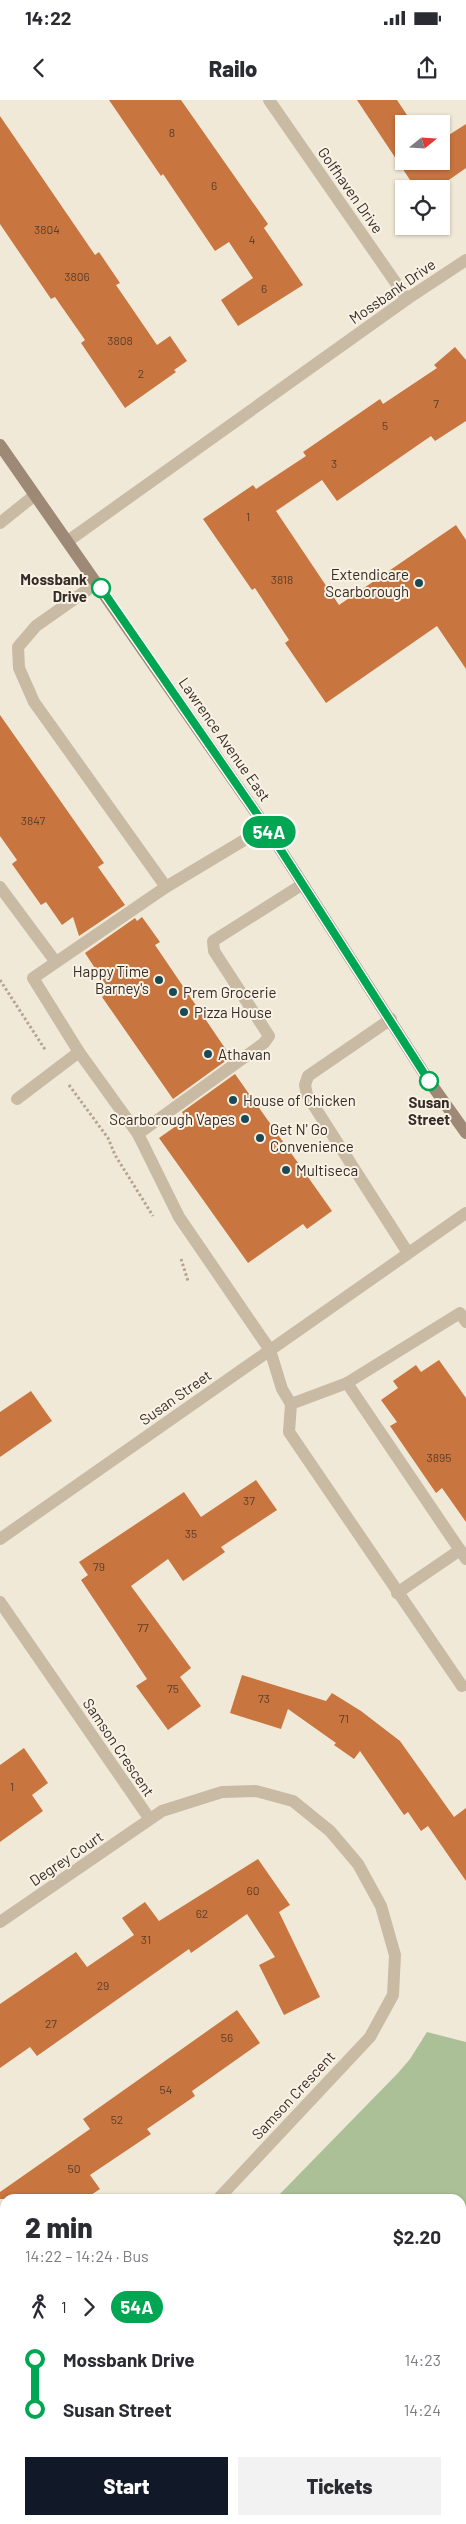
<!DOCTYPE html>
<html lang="en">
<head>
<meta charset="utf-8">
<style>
	body { margin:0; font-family:Barlow,sans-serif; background:#f2f2f3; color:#2b2b33; height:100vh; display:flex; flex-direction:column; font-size:19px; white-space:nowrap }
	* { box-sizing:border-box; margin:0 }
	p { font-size:16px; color:#7c7c81 }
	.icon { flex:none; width:28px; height:28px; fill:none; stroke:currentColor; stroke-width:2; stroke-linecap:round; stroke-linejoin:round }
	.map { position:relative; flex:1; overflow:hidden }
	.panel { position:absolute; left:0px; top:2094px; width:466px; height:331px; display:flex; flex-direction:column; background:#fff; border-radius:15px 15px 0 0; box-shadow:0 1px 4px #0004 }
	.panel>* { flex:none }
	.badge { padding:0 10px; border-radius:16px; font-size:18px; line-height:32px }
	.needle { width:32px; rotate:72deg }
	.buttons { position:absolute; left:395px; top:15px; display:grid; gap:10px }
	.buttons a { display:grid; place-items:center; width:55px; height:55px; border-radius:0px; background:#fff; box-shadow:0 1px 4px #0004; font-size:25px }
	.map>.badge { position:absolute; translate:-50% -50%; box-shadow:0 0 0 2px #fff }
	.legs { display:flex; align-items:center; gap:8px; height:55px; padding:0 25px; font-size:16px }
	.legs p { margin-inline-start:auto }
	.summary { display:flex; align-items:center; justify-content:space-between; height:85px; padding:0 25px }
	h1 { font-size:28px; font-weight:800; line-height:38px }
	.action { display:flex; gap:10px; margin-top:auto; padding:10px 25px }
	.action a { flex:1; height:58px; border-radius:0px; background:#111827; color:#fff; font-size:20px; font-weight:800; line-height:58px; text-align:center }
	.action a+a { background:#f2f2f3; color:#2b2b33 }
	ul { padding:0 25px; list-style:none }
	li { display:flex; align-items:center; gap:18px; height:50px; font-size:19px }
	li i { display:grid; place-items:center; width:8px; height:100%; margin:0 6px; background:currentColor }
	li i::after { content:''; width:12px; height:12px; margin:-6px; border:4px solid; border-radius:50%; background:#fff }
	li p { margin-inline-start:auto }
	li:first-child i { background:linear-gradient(#0000 50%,currentColor 0) }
	li:last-child i { background:linear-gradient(currentColor 50%,#0000 0) }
	.status { display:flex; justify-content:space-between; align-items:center; height:35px; padding:0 25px; background:#fff; direction:ltr }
	.status svg { height:14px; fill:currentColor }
	header { display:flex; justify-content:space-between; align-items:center; height:65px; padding:0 25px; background:#fff; font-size:22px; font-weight:800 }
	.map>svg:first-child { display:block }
	.green { fill:#acc098 }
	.building { fill:#c8753f }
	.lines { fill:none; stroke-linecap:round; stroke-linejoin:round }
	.path { stroke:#b5a58e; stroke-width:3; stroke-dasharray:2.5 2.5; stroke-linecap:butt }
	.lane { stroke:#c9baa4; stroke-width:12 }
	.street { stroke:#c9baa4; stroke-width:12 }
	.secondary { stroke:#9d8975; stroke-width:12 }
	.line-1-casing { stroke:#fff; stroke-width:11 }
	.line-1 { stroke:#00a651; stroke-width:8 }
	.poi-dot { fill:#1b4956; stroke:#f9f2e4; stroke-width:2 }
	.stop-1-dot { fill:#fff; stroke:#00a651; stroke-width:2.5 }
	.labels { text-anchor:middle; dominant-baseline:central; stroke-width:4; stroke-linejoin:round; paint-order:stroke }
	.number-label { font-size:12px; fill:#593e2c }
	.street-label { font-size:15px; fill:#342c26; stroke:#f9f2e4 }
	.poi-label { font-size:15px; fill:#342c26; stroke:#f9f2e4; text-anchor:start }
	.stop-label { font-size:15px; font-weight:bold; fill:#342c26; stroke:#f9f2e4; text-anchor:end }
</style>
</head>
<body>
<div class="status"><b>14:22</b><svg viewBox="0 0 49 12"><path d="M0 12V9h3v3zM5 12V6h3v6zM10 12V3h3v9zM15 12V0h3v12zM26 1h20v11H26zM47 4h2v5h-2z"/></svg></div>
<header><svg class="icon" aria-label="back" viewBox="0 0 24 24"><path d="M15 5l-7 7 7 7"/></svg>Railo<svg class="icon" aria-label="share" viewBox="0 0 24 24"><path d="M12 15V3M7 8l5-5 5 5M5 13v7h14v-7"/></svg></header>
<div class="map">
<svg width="466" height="2424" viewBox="0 0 466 2424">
	<rect width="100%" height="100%" fill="#f1e9d8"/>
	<!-- green -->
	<path class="green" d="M427,1932L466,1942V2424H153L159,2420H461V2099H275L398,1973L410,1959Z"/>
	<!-- building -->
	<g class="building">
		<path d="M109,0H181L268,124L264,128L303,185L238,226L221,200L253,178L229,142L215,151L163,74L161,76Z"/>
		<path d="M357,0H397L413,24H404V61H441V40L466,24V68L436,89H416Z"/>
		<path d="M0,16L95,155L99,152L120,183L116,185L157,245L170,236L187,261L174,270L176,272L125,308L81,243L85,240L55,197L51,199L0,124Z"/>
		<path d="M455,247L466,260V321L435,341L431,336L337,401L322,380L276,411L339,505L456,425L466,440V569L437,526L326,603L285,543L289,540L255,488L252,490L203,419L253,385L256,389L306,356L303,352L380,299L383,304L437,268L434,265Z"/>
		<path d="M0,615L104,763L98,767L125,805L79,836L73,817L62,825L46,802L41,805L12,764L17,760L0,736Z"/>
		<path d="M142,817L160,842L155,845L231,957L173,999L102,897L110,891L85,853L135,818L137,821Z"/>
		<path d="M235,974L332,1111L307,1129L303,1124L248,1163L159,1038L186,1019L182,1012Z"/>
		<path d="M439,1260L466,1298V1422L442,1388L436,1393L390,1326L397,1322L381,1300L398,1288L393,1281L416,1265L421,1272Z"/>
		<path d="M31,1291L52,1321L0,1357V1312Z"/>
		<path d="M256,1380L277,1410L221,1447L225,1452L183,1481L168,1459L131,1486L191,1568L180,1577L201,1606L168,1630L136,1586L147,1579L81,1480L88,1475L79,1462L184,1392L201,1417Z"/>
		<path d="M242,1575L326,1601L332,1593L361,1611L400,1641L454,1717L466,1708V1781L428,1726L421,1731L408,1712L404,1715L360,1651L354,1659L334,1645L336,1643L288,1609L281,1629L230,1613Z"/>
		<path d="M24,1648L48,1683L32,1695L43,1711L0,1742V1665Z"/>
		<path d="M258,1759L290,1805L279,1812L320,1897L284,1915L259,1865L275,1857L247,1814L191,1853L189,1849L37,1956L30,1947L0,1968V1904L76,1852L87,1867L134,1835L122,1818L145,1802L159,1821Z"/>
		<path d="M237,1910L260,1943L192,1991L195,1996L147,2029L151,2034L90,2075L100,2089L85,2099H0V2092L90,2029L83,2019Z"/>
	</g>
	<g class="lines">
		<!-- path -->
		<g class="path">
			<path d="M0,880L46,951"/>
			<path d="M69,985L108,1038L115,1055L153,1116"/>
			<path d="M181,1159L188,1181"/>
		</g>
		<!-- lane -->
		<g class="lane">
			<path d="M0,423L35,395"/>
			<path d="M97,483L36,526L18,547L19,568L34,602L166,787"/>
			<path d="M303,784L213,841L214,851L269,936L264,943L138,1034L179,1117L270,1250L282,1289L291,1304L347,1283L460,1213L466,1222"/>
			<path d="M0,787L55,861"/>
			<path d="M391,919L308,976L305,985L307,995L408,1153"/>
			<path d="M17,999L79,952"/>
			<path d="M138,1034L79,952L33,878L166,787L266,727"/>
			<path d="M347,1283L466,1459"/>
			<path d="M291,1304L289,1332L462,1586"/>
			<path d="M397,1493L460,1450"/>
		</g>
		<!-- street -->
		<g class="street">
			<path d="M269,0L407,199"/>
			<path d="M68,441L407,199L466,160"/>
			<path d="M0,1439L466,1113"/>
			<path d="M0,1502L149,1718"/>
			<path d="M0,1822L162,1711L222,1692L256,1691L293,1701L330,1731L358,1764L381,1806L395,1855L393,1895L370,1937L218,2099"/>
			<path d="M0,2281L5,2278"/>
		</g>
		<!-- secondary -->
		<path class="secondary" d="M0,345L266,727L429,981L466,1033"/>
	</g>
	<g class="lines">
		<defs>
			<path id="line-1" d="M101,488L266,727L429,981"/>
		</defs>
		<!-- line-1 casing -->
		<use href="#line-1" class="line-1-casing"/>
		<!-- line-1 -->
		<use href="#line-1" class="line-1"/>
	</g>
	<!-- markers -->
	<g class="poi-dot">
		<circle cx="419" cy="483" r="5"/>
		<circle cx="159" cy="880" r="5"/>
		<circle cx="173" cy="892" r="5"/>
		<circle cx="184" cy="912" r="5"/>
		<circle cx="208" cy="954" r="5"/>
		<circle cx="233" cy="1000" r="5"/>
		<circle cx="245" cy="1019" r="5"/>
		<circle cx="260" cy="1038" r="5"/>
		<circle cx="286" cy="1070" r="5"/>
	</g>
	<g class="stop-1-dot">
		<circle cx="101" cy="488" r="9"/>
		<circle cx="429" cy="981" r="9"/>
	</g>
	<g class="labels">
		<!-- number labels -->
		<g class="number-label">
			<text x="172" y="32">8</text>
			<text x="214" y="85">6</text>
			<text x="47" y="129">3804</text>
			<text x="252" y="139">4</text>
			<text x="77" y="176">3806</text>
			<text x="264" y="188">6</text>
			<text x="120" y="240">3808</text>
			<text x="141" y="273">2</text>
			<text x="436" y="303">7</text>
			<text x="385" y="325">5</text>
			<text x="334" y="363">3</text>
			<text x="248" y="416">1</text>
			<text x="282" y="479">3818</text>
			<text x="33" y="720">3847</text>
			<text x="439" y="1357">3895</text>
			<text x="249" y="1400">37</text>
			<text x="191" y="1433">35</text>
			<text x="99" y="1466">79</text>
			<text x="143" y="1527">77</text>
			<text x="173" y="1588">75</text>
			<text x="264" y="1598">73</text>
			<text x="344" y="1618">71</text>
			<text x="12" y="1686">1</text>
			<text x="253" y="1790">60</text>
			<text x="202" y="1813">62</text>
			<text x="146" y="1839">31</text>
			<text x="103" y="1885">29</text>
			<text x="51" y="1923">27</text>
			<text x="227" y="1937">56</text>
			<text x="166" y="1989">54</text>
			<text x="117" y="2019">52</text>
			<text x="74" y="2068">50</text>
		</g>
		<!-- street labels -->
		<g class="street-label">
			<text transform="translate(351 90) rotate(55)">Golfhaven Drive</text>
			<text transform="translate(392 191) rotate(-35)">Mossbank Drive</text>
			<text transform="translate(225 639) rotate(55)">Lawrence Avenue East</text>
			<text transform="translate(175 1297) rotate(-35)">Susan Street</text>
			<text transform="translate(119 1647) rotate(56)">Samson Crescent</text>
			<text transform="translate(66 1758) rotate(-34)">Degrey Court</text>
			<text transform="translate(293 1995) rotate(-47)">Samson Crescent</text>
		</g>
		<!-- poi labels -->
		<g class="poi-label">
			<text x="409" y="474" text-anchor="end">Extendicare<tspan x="409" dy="17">Scarborough</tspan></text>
			<text x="149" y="871" text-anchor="end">Happy Time<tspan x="149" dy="17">Barney's</tspan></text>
			<text x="183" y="892">Prem Grocerie</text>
			<text x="194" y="912">Pizza House</text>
			<text x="218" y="954">Athavan</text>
			<text x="243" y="1000">House of Chicken</text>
			<text x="235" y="1019" text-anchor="end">Scarborough Vapes</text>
			<text x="270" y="1029">Get N' Go<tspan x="270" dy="17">Convenience</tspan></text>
			<text x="296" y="1070">Multiseca</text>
		</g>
		<!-- stop labels -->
		<g class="stop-label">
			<text x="87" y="479">Mossbank<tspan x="87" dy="17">Drive</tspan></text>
			<text x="429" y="1002" text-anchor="middle">Susan<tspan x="429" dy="17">Street</tspan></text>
		</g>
	</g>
</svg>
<div class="buttons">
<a><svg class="needle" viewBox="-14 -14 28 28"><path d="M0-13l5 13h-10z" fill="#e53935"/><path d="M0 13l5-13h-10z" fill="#7c7c81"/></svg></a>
<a><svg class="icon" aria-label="locate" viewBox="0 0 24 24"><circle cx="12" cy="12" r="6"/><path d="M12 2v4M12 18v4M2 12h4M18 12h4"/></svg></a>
</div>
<b class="badge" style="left:269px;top:732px;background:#00a651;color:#fff">54A</b>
<section class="panel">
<div class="summary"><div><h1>2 min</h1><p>14:22 – 14:24 · Bus</p></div><b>$2.20</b></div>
<div class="legs"><svg class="icon" aria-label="walk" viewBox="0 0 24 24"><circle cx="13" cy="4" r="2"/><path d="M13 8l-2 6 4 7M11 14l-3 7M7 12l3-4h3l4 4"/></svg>1<svg class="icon" aria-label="forward" viewBox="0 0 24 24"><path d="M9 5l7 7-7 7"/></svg><b class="badge" style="background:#00a651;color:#fff">54A</b></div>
<ul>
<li><i style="color:#00a651"></i><b>Mossbank Drive</b><p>14:23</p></li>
<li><i style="color:#00a651"></i><b>Susan Street</b><p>14:24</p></li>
</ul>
<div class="action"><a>Start</a><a>Tickets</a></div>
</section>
</div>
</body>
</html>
